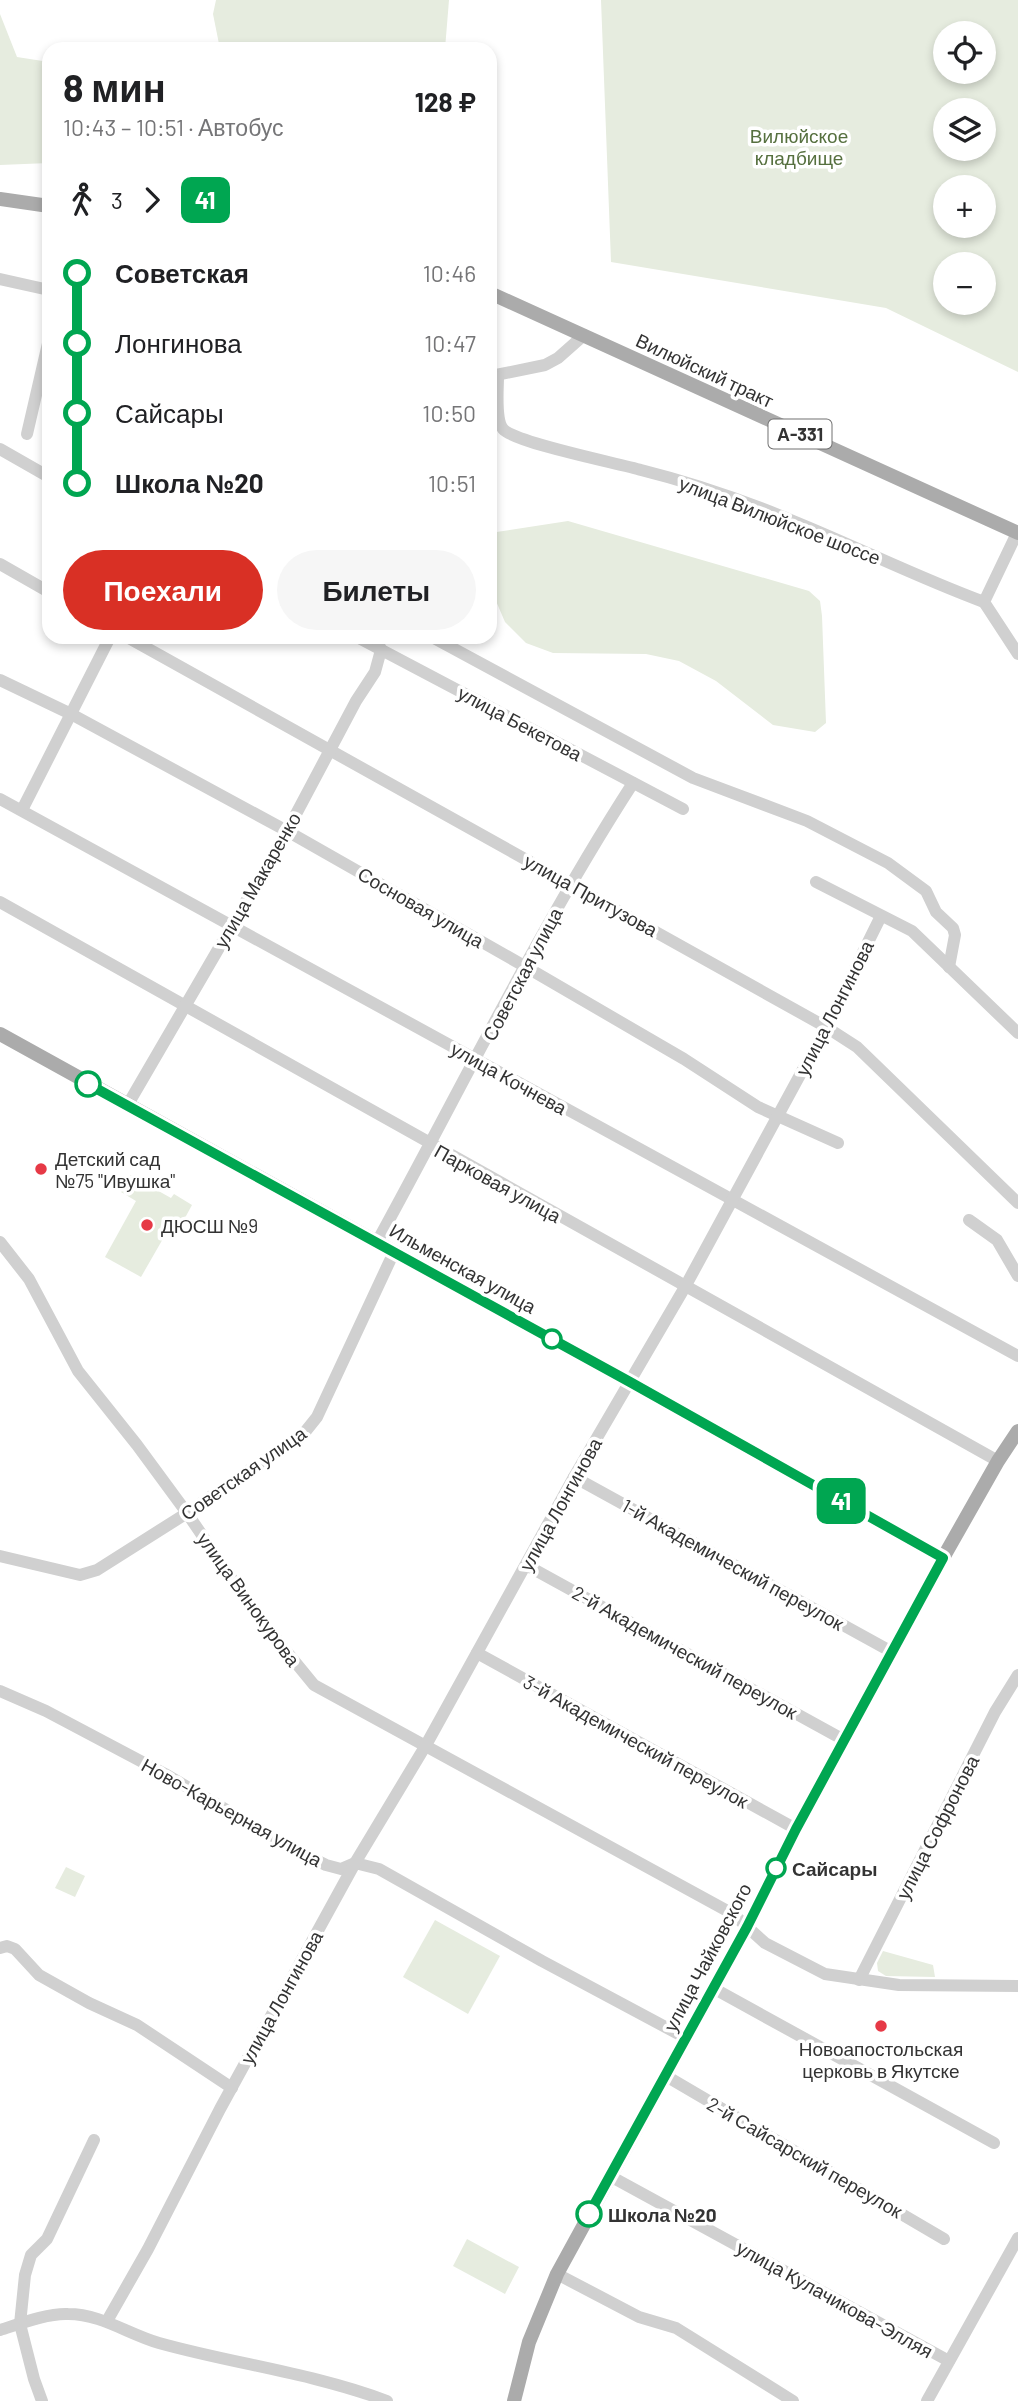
<!DOCTYPE html>
<html lang="ru">
<head>
<meta charset="utf-8">
<style>
	body { margin:0; font-family:Barlow,sans-serif; background:#f6f6f6; color:#202124; height:100vh; display:flex; flex-direction:column; font-size:26px; white-space:nowrap }
	* { box-sizing:border-box; margin:0 }
	p { font-size:23px; color:#757577 }
	.icon { flex:none; width:38px; height:38px; fill:none; stroke:currentColor; stroke-width:2; stroke-linecap:round; stroke-linejoin:round }
	.map { position:relative; flex:1; overflow:hidden }
	.side { position:absolute; left:42px; top:42px; width:455px; height:602px; display:flex; flex-direction:column; background:#fff; border-radius:21px; box-shadow:0 4px 10px #0003 }
	.side>* { flex:none }
	.badge { padding:0 14px; border-radius:10px; font-size:24px; line-height:46px }
	.buttons { position:absolute; left:933px; top:21px; display:grid; gap:14px }
	.buttons a { display:grid; place-items:center; width:63px; height:63px; border-radius:50%; background:#fff; box-shadow:0 4px 10px #0003; font-size:35px }
	.map>.badge { position:absolute; translate:-50% -50%; box-shadow:0 0 0 4px #fff }
	.legs { display:flex; align-items:center; gap:10px; height:77px; padding:0 21px; font-size:23px }
	.legs p { margin-inline-start:auto }
	.headline { display:flex; align-items:center; justify-content:space-between; height:119px; padding:0 21px }
	h1 { font-size:38px; font-weight:700; line-height:52px }
	.action { display:flex; gap:14px; margin-top:auto; padding:14px 21px }
	.action a { flex:1; height:80px; border-radius:42px; background:#d93025; color:#fff; font-size:28px; font-weight:700; line-height:80px; text-align:center }
	.action a+a { background:#f6f6f6; color:#202124 }
	ul { padding:0 21px; list-style:none }
	li { display:flex; align-items:center; gap:24px; height:70px; font-size:26px }
	li i { display:grid; place-items:center; width:10px; height:100%; margin:0 9px; background:currentColor }
	li i::after { content:''; width:18px; height:18px; margin:-9px; border:5px solid; border-radius:50%; background:#fff }
	li p { margin-inline-start:auto }
	li:first-child i { background:linear-gradient(#0000 50%,currentColor 0) }
	li:last-child i { background:linear-gradient(currentColor 50%,#0000 0) }
	.map>svg:first-child { display:block }
	.green { fill:#e6ecdf; fill-rule:evenodd }
	.lines { fill:none; stroke-linecap:round; stroke-linejoin:round }
	.minor { stroke:#d0d0d0; stroke-width:12 }
	.major { stroke:#ababab; stroke-width:14 }
	.line-1-casing { stroke:#fff; stroke-width:16 }
	.line-1 { stroke:#00a651; stroke-width:10 }
	.stop-1-dot { fill:#fff; stroke:#00a651; stroke-width:3.5 }
	.poi-dot { fill:#e63946; stroke:#fff; stroke-width:2.5 }
	.labels { text-anchor:middle; dominant-baseline:central; stroke-width:7; stroke-linejoin:round; paint-order:stroke }
	.shield { fill:#fff; stroke:#707070; stroke-width:2 }
	.shield-label { font-size:18px; font-weight:bold; fill:#333 }
	.park-label { font-size:19px; fill:#56703f; stroke:#fff }
	.street-label { font-size:19px; fill:#333; stroke:#fff }
	.poi-label { font-size:19px; fill:#333; stroke:#fff; text-anchor:start }
	.stop-label { font-size:19px; font-weight:bold; fill:#333; stroke:#fff; text-anchor:start }
</style>
</head>
<body>
<div class="map">
<svg width="1018" height="2401" viewBox="0 0 1018 2401">
	<rect width="100%" height="100%" fill="#fff"/>
	<!-- green -->
	<g class="green">
		<path d="M216,0H449L445,49H220L213,14Z"/>
		<path d="M601,0H1018V372L886,308L611,262ZM945,33H984V72H945ZM984,110V149H945V110ZM945,187H984V226H945ZM984,264V303H945V264Z"/>
		<path d="M0,14L17,57L49,62V163L0,165Z"/>
		<path d="M568,521L809,591L820,601L822,616L826,723L815,732L773,725L716,681L679,661L646,654L553,653L526,643L505,622L490,587V533Z"/>
		<path d="M130,1175L171,1198L174,1194L192,1205L180,1227L172,1223L141,1277L105,1257L136,1201L121,1192Z"/>
		<path d="M66,1867L85,1876L75,1897L55,1888Z"/>
		<path d="M435,1920L500,1956L468,2014L403,1977Z"/>
		<path d="M883,1951L933,1965L935,1977L886,1976L878,1971L877,1963Z"/>
		<path d="M467,2239L519,2267L505,2294L453,2266Z"/>
	</g>
	<g class="lines">
		<!-- minor -->
		<g class="minor">
			<path d="M0,279L49,290"/>
			<path d="M491,376L545,365L558,358L584,335"/>
			<path d="M498,377C498,389 495,420 503,429C515,443 617,463 641,470C693,483 743,500 793,521C857,547 919,578 984,602"/>
			<path d="M27,434L49,339"/>
			<path d="M0,449L49,477"/>
			<path d="M1017,533L984,602L1018,654"/>
			<path d="M0,564L49,592"/>
			<path d="M127,637L826,1027L857,1047L1018,1203"/>
			<path d="M357,637L683,809"/>
			<path d="M432,637L693,778L807,821L888,863L926,891L936,912L953,928L955,935L949,967"/>
			<path d="M0,680L71,714L287,831L526,967L684,1059L758,1107L838,1143"/>
			<path d="M0,799L1018,1356"/>
			<path d="M22,810L110,637"/>
			<path d="M816,882L912,931L1018,1033"/>
			<path d="M0,902L998,1461"/>
			<path d="M127,1106L287,831L356,701L375,672L381,650L376,637"/>
			<path d="M969,1220L997,1240L1018,1276"/>
			<path d="M0,1242L29,1279L78,1371L137,1445L187,1513L255,1613L314,1685L733,1914L765,1943L825,1974L899,1985L1018,1986"/>
			<path d="M377,1242C461,1089 538,930 633,783"/>
			<path d="M574,1477L892,1652"/>
			<path d="M0,1556L80,1575L97,1570L187,1513L305,1432L317,1417L394,1252"/>
			<path d="M526,1565L844,1740"/>
			<path d="M477,1653L796,1829"/>
			<path d="M0,1691L46,1711L165,1774L297,1851L326,1865L341,1869L355,1863L379,1869L542,1961L686,2038"/>
			<path d="M0,1948L7,1946L15,1949L39,1975L89,2003L137,2025L232,2088"/>
			<path d="M859,1980L995,1712L1018,1675"/>
			<path d="M713,1988L994,2143"/>
			<path d="M666,2076L944,2239"/>
			<path d="M610,2176L949,2361"/>
			<path d="M557,2274L639,2317L676,2328L793,2401"/>
			<path d="M107,2321L148,2249L220,2109L355,1863L426,1745L574,1477L685,1287L826,1027L881,916"/>
			<path d="M0,2330C19,2324 48,2313 68,2314C101,2314 128,2334 159,2343C234,2364 313,2373 387,2401"/>
			<path d="M42,2401L34,2379L20,2324L25,2275L31,2255L47,2239L94,2140"/>
			<path d="M927,2401L1018,2238"/>
		</g>
		<!-- major -->
		<g class="major">
			<path d="M0,199L49,206"/>
			<path d="M490,293L1018,533"/>
			<path d="M0,1034L630,1382L943,1558"/>
			<path d="M514,2401L529,2342L557,2274L747,1927L796,1829L943,1558L998,1461L1018,1431"/>
		</g>
	</g>
	<g class="lines">
		<defs>
			<path id="line-1" d="M88,1084L630,1382L943,1558L796,1829L747,1927L589,2214"/>
		</defs>
		<!-- line-1 casing -->
		<use href="#line-1" class="line-1-casing"/>
		<!-- line-1 -->
		<use href="#line-1" class="line-1"/>
	</g>
	<!-- markers -->
	<g class="stop-1-dot">
		<circle cx="88" cy="1084" r="12"/>
		<circle cx="552" cy="1339" r="9"/>
		<circle cx="776" cy="1868" r="9"/>
		<circle cx="589" cy="2214" r="12"/>
	</g>
	<g class="poi-dot">
		<circle cx="41" cy="1169" r="7"/>
		<circle cx="147" cy="1225" r="7"/>
		<circle cx="881" cy="2026" r="7"/>
	</g>
	<g class="labels">
		<!-- shield labels -->
		<rect class="shield" x="768.5" y="419.5" width="63" height="29" rx="5"/>
		<g class="shield-label">
			<text x="800" y="434">А-331</text>
		</g>
		<!-- park labels -->
		<g class="park-label">
			<text x="799" y="135">Вилюйское<tspan x="799" dy="22">кладбище</tspan></text>
		</g>
		<!-- street labels -->
		<g class="street-label">
			<text transform="translate(705 370) rotate(25)">Вилюйский тракт</text>
			<text transform="translate(780 520) rotate(21)">улица Вилюйское шоссе</text>
			<text transform="translate(520 723) rotate(28)">улица Бекетова</text>
			<text transform="translate(257 880) rotate(-60)">улица Макаренко</text>
			<text transform="translate(591 895) rotate(29)">улица Притузова</text>
			<text transform="translate(421 907) rotate(30)">Сосновая улица</text>
			<text transform="translate(522 974) rotate(-62)">Советская улица</text>
			<text transform="translate(834 1008) rotate(-63)">улица Лонгинова</text>
			<text transform="translate(509 1078) rotate(29)">улица Кочнева</text>
			<text transform="translate(498 1183) rotate(29)">Парковая улица</text>
			<text transform="translate(463 1268) rotate(29)">Ильменская улица</text>
			<text transform="translate(243 1473) rotate(-35)">Советская улица</text>
			<text transform="translate(560 1504) rotate(-61)">улица Лонгинова</text>
			<text transform="translate(733 1564) rotate(29)">1-й Академический переулок</text>
			<text transform="translate(249 1599) rotate(54)">улица Винокурова</text>
			<text transform="translate(685 1652) rotate(29)">2-й Академический переулок</text>
			<text transform="translate(636 1741) rotate(29)">3-й Академический переулок</text>
			<text transform="translate(232 1812) rotate(29)">Ново-Карьерная улица</text>
			<text transform="translate(937 1827) rotate(-63)">улица Софронова</text>
			<text transform="translate(707 1957) rotate(-62)">улица Чайковского</text>
			<text transform="translate(281 1997) rotate(-61)">улица Лонгинова</text>
			<text transform="translate(805 2157) rotate(30)">2-й Сайсарский переулок</text>
			<text transform="translate(835 2299) rotate(29)">улица Кулачикова-Элляя</text>
		</g>
		<!-- poi labels -->
		<g class="poi-label">
			<text x="55" y="1158">Детский сад<tspan x="55" dy="22">№75 "Ивушка"</tspan></text>
			<text x="161" y="1225">ДЮСШ №9</text>
			<text x="881" y="2048" text-anchor="middle">Новоапостольская<tspan x="881" dy="22">церковь в Якутске</tspan></text>
		</g>
		<!-- stop labels -->
		<g class="stop-label">
			<text x="792" y="1868">Сайсары</text>
			<text x="608" y="2214">Школа №20</text>
		</g>
	</g>
</svg>
<div class="buttons">
<a><svg class="icon" aria-label="locate" viewBox="0 0 24 24"><circle cx="12" cy="12" r="6"/><path d="M12 2v4M12 18v4M2 12h4M18 12h4"/></svg></a>
<a><svg class="icon" aria-label="layers" viewBox="0 0 24 24"><path d="M12 4l9 5-9 5-9-5zM3 14l9 5 9-5"/></svg></a>
<a>+</a>
<a>−</a>
</div>
<b class="badge" style="left:841px;top:1501px;background:#00a651;color:#fff">41</b>
<section class="side">
<div class="headline"><div><h1>8 мин</h1><p>10:43 – 10:51 · Автобус</p></div><b>128 ₽</b></div>
<div class="legs"><svg class="icon" aria-label="walk" viewBox="0 0 24 24"><circle cx="13" cy="4" r="2"/><path d="M13 8l-2 6 4 7M11 14l-3 7M7 12l3-4h3l4 4"/></svg>3<svg class="icon" aria-label="forward" viewBox="0 0 24 24"><path d="M9 5l7 7-7 7"/></svg><b class="badge" style="background:#00a651;color:#fff">41</b></div>
<ul>
<li><i style="color:#00a651"></i><b>Советская</b><p>10:46</p></li>
<li><i style="color:#00a651"></i><span>Лонгинова</span><p>10:47</p></li>
<li><i style="color:#00a651"></i><span>Сайсары</span><p>10:50</p></li>
<li><i style="color:#00a651"></i><b>Школа №20</b><p>10:51</p></li>
</ul>
<div class="action"><a>Поехали</a><a>Билеты</a></div>
</section>
</div>
</body>
</html>
